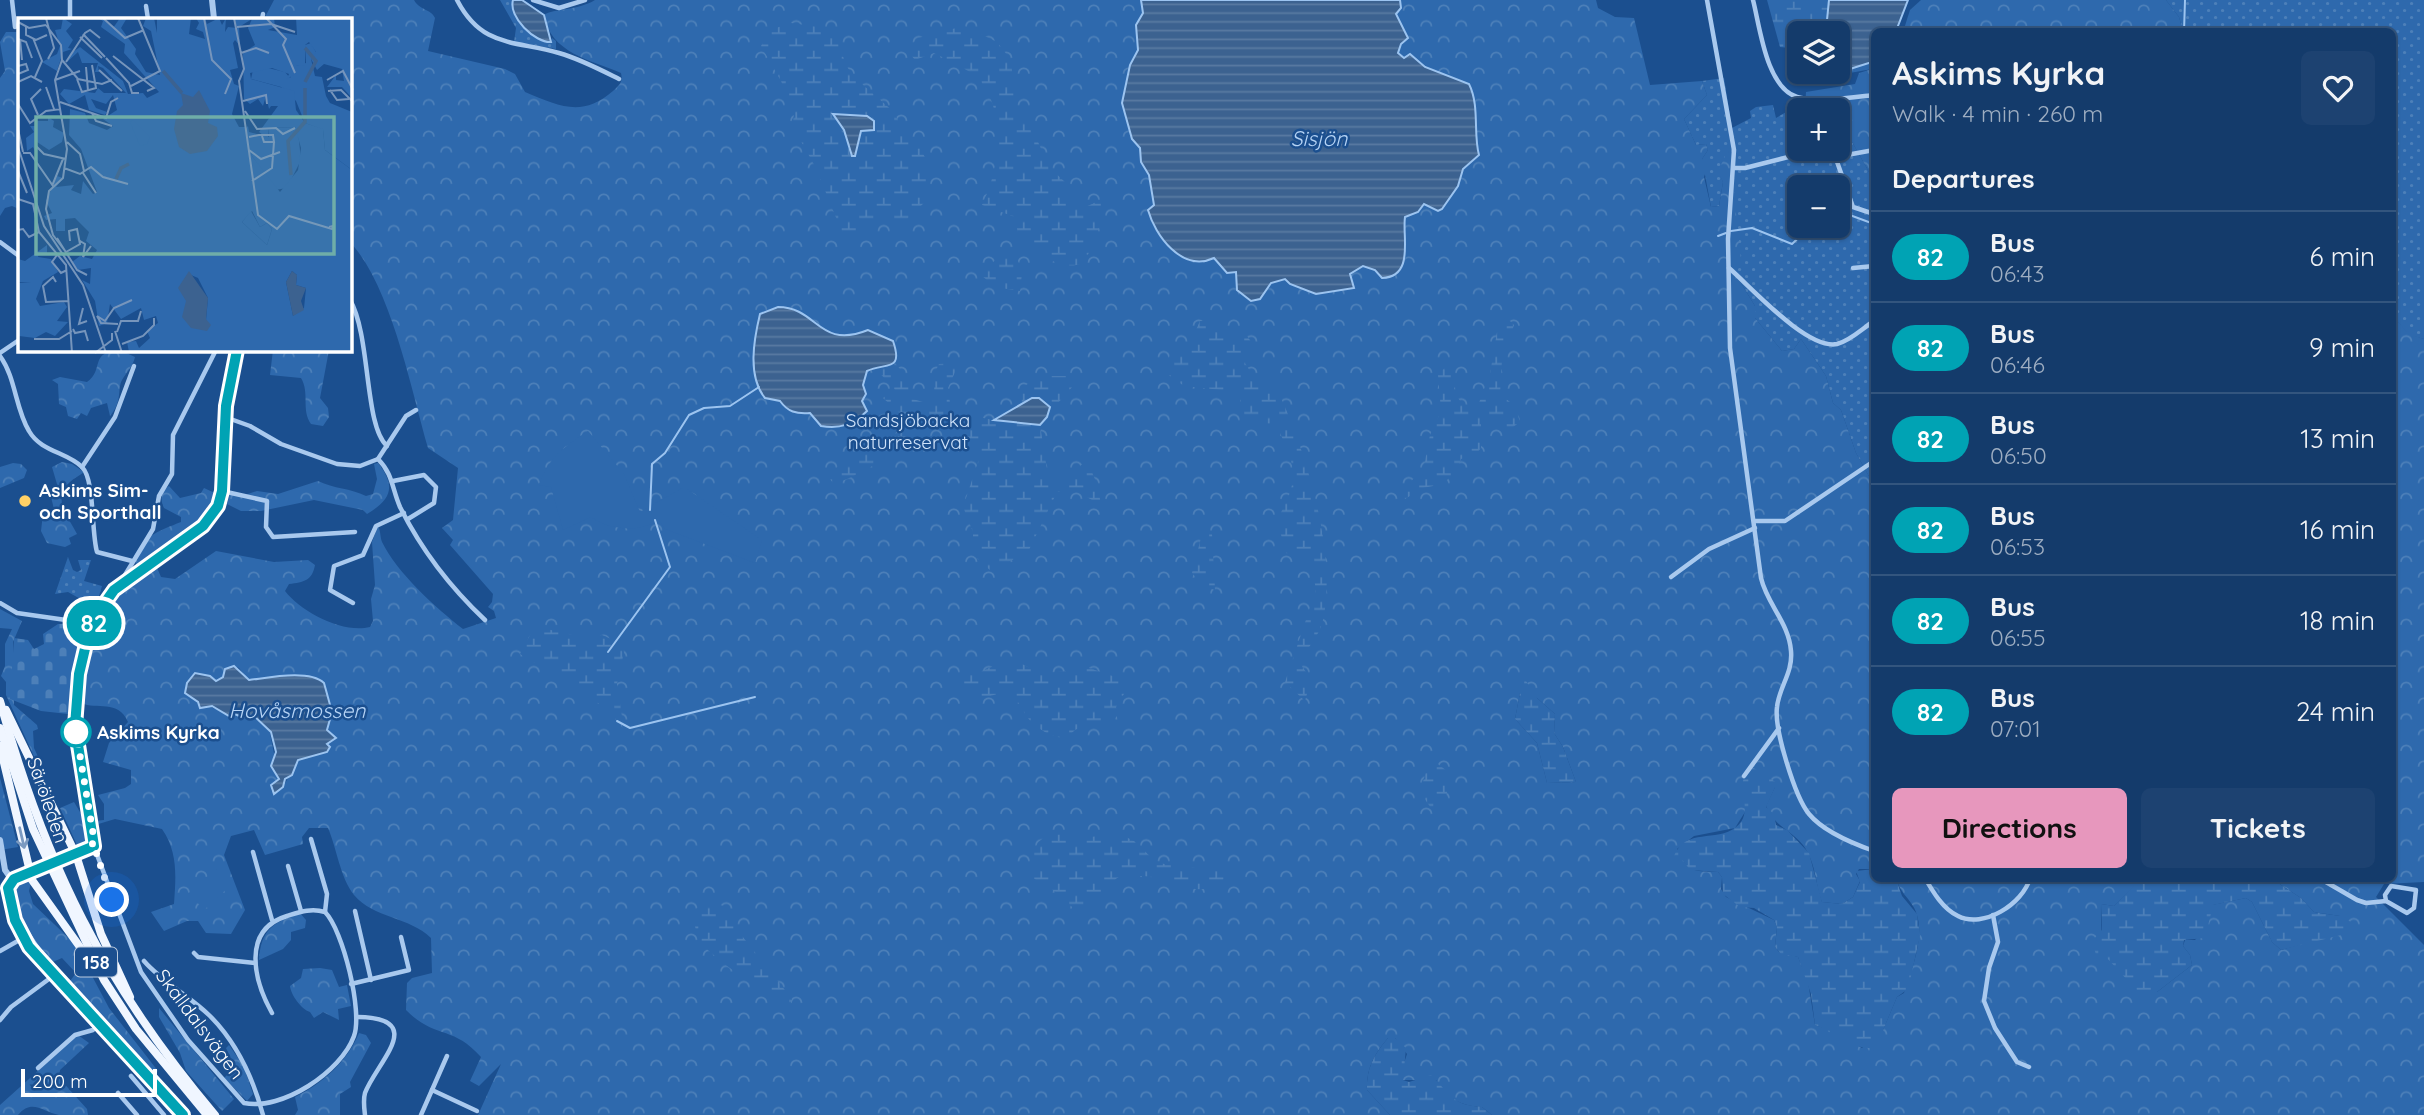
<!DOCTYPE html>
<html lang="en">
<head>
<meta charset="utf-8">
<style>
	body { margin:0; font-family:Quicksand,sans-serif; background:#1d4271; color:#f1f3f6; height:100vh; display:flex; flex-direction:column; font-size:26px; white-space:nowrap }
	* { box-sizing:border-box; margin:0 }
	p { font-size:23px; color:#9dadc1 }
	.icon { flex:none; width:38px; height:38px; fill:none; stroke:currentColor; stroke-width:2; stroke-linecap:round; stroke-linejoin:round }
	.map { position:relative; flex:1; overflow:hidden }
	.side { position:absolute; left:1871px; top:28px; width:525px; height:854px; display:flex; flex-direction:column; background:#143b6b; border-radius:10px; box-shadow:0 2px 5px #0004,0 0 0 2px #33557e }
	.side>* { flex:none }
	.badge { padding:0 14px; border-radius:23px; font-size:24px; line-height:46px }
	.tools { position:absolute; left:1787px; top:21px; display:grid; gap:14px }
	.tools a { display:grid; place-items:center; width:63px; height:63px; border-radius:10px; background:#143b6b; box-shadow:0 2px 5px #0004,0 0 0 2px #33557e; font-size:35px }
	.scale { position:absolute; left:21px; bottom:18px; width:136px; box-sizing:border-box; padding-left:7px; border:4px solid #fff; border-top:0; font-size:19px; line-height:24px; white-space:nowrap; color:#fff; -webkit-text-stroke:5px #1b4f8f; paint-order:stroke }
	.you { position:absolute; width:35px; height:35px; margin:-18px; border:5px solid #fff; border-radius:50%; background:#1a73e8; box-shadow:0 0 0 10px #1a73e833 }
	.map>.badge { position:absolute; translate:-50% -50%; box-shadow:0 0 0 4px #fff }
	h2 { padding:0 21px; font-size:26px; line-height:63px }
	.round { display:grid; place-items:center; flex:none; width:74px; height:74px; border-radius:10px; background:#1d4271 }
	.summary { display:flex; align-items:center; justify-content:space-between; height:119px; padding:0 21px }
	h1 { font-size:33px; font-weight:700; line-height:52px }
	.button { display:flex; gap:14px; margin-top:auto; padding:14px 21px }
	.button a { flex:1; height:80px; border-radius:10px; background:#e797bd; color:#111; font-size:28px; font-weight:700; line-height:80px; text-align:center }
	.button a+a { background:#1d4271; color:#f1f3f6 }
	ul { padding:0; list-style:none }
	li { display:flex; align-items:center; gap:21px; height:91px; padding:0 21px; border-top:2px solid #33557e }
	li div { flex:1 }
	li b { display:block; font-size:26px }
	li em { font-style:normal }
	li .badge { min-width:77px; font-weight:700; text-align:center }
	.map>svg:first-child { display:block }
	.grass { fill:url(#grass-dots); fill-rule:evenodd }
	.forest { fill:url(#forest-crowns); fill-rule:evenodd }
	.wetland { fill:url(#wetland-marsh); fill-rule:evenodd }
	.cemetery { fill:url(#cemetery-stones) }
	.pitch { fill:#2e69ad }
	.water { fill:url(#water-rules); stroke:#9cc4f0; stroke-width:2 }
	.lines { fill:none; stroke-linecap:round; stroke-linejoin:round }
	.stream { stroke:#9cc4f0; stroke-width:2 }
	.minor { stroke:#a9c9ee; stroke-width:4.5 }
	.tertiary { stroke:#a9c9ee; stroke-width:6 }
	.primary { stroke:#f0f6ff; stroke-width:8 }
	.tertiary-bridge { stroke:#a9c9ee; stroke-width:6 }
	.oneway { stroke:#7b9ac1 }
	.line-casing { stroke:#fff; stroke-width:16 }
	.line { stroke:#00a3b4; stroke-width:10 }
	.walk { stroke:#fff; stroke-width:7; stroke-dasharray:0 12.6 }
	.poi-dot { fill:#ffd166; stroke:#1b4f8f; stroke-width:2.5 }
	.stop-dot { fill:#fff; stroke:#00a3b4; stroke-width:3.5 }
	.labels { text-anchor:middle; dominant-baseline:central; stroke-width:5; stroke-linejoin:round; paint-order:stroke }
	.shield { fill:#1b4f8f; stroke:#bbcadd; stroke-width:2 }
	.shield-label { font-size:18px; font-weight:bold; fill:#fff }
	.park-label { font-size:19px; fill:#cfe3fa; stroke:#1b4f8f }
	.poi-label { font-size:19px; font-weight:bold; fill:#fff; stroke:#1b4f8f; text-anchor:start }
	.stop-label { font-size:19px; font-weight:bold; fill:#fff; stroke:#1b4f8f; text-anchor:start }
	.street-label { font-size:19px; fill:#fff; stroke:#1b4f8f }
	.water-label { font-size:21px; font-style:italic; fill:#b5d3f5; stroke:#1b4f8f }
	.inset-river { fill:none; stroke:#3c6290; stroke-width:3.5 }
	.inset-road { fill:none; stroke:#7695bc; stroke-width:2 }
	.view { fill:#6fada8; fill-opacity:0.15; stroke:#6fada8; stroke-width:3.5 }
	.inset-edge { fill:none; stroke:#fff; stroke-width:3.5 }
</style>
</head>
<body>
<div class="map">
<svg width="2424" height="1115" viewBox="0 0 2424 1115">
	<defs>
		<pattern id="grass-dots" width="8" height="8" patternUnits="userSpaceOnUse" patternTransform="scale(1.75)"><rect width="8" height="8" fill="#2e69ad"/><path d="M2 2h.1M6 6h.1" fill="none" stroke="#4d80b9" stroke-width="1.8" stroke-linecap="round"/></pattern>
		<pattern id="forest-crowns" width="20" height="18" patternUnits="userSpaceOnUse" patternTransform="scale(1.75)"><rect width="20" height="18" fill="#2e69ad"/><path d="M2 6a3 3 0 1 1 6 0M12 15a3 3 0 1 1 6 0" fill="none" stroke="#4d80b9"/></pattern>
		<pattern id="wetland-marsh" width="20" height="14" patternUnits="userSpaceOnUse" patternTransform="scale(1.75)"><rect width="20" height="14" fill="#2e69ad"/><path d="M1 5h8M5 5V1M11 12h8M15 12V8" fill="none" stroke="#4d80b9"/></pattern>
		<pattern id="cemetery-stones" width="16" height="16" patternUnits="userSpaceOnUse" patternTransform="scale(1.75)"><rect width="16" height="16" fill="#2e69ad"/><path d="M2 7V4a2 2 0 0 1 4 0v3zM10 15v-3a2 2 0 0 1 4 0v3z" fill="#4d80b9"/></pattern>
		<pattern id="water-rules" width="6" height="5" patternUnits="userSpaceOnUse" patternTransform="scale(1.75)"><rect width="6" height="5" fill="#3c6290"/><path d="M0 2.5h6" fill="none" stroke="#597aa1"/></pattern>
	</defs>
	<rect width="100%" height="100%" fill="#1b4f8f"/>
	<!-- grass -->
	<g class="grass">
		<path d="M500,0H513C509,17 534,42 551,42L552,38L556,41V49L514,42L516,28Z"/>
		<path d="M2166,0H2424V339L2409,335L2392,315V32L2183,31L2179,17Z"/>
		<path d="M1724,78L1732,128L1751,118L1750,111L1756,107L1773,105L1776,118L1788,111L1791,112L1799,149H1838V131H1846L1874,181V505L1871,480L1856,453L1841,410L1833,403L1826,376L1801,339L1794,349L1782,351L1755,318V306L1736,275L1733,186L1728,151L1719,172L1723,182L1719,206L1711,207L1702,159L1708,150L1706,144L1696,145L1684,119L1707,95L1702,81ZM1799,187H1838V226H1799Z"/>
		<path d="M68,557L73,570L77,572L81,570L78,560H91L84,581L102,586L99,596L84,601L68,592L55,594Z"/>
	</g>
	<!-- forest -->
	<g class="forest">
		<path d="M274,0H414C419,10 431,9 435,18L428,51L505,69L515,74L525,92C559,106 582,118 613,91C620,85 623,82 621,73C591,60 550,53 544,15C554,8 577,11 595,0H1596L1598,8L1615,17L1634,18L1650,85L1702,81L1707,95L1684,119L1696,145L1706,144L1708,150L1702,159L1708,165L1704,177L1711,207L1719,206L1723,182L1718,172L1728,149L1730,157L1741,260L1736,275L1755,306V318L1782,351L1794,349L1801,339L1826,376L1833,403L1841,410L1856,453L1871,480L1874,505V869H1859L1856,874L1860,881L1853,897L1842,904L1822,902C1815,883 1816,862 1803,845C1788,827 1778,830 1766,806L1775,787L1745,788V812L1735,828L1694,836L1677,849C1690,873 1691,871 1718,872L1722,877L1721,889L1726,897L1774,920L1777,927L1775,947L1779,952L1798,957L1808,982L1815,1025L1835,1032L1862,1048L1883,1030L1897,997L1904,993C1912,968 1928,931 1913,906C1906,895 1901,893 1896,879H2141L2114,906L2101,904C2100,961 2109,966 2157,992L2192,965L2190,955L2183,946L2185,940H2195L2204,930L2212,905L2246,898L2252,902L2272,942L2281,950L2302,944L2340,916L2314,912L2301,898L2272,879L2392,878V315L2409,334L2424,339V882L2384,884L2376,897L2424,945V1115H1492L1482,1107C1461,1106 1448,1099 1436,1080H1403V1066L1407,1054L1395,1038H1388C1374,1054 1366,1069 1367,1090L1390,1115H478L501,1064L479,1086L470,1081L481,1057C453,1025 434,1039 406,1010L407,983L412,978L432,973L431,938C410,917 373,918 354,895C340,877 337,849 328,828H309L302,837L303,844L265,855L254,830L231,836L224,855L245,910L231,934L206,933L198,921H187L164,931L151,912L174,904C176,876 178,852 162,829L115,819L95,825L96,846L89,839L77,845L60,808L74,802L86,822L104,820V804L98,795L125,788L131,784V770L103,762L109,743L128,722C118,699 97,710 81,703C77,657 102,602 139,574L134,556C146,534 159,531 181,522V517L164,508C160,500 161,491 169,486L180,498L201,493L204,488L219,495C208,526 178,539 152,556L161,577L175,579L216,551L274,562L308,560L315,565C312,581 304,582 289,584L285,591C301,612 343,634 370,627L373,621L371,599L375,585L372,542L378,526C381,532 380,537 382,542C397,573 436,608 463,629L496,618L494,611L488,607L492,602L493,594L450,545L453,540L442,528L453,520L458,468L428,448C411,389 391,286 350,242V19H264ZM234,666L239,668L249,681C274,678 292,674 318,678C336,702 321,719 332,739L326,744L327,752L298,760L283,787L275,794L271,790L279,779L269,728C243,706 214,720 185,690L192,676H209L216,681L223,677L225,669ZM1520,693L1537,698L1555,714L1554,733L1563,747L1576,782L1547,783L1537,743L1515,719Z"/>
		<path d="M1921,0H2166L2179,17L2183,31L1903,32L1910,10Z"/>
		<path d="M6,32H19V209L12,206L5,208L0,216V78L5,71L0,42Z"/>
		<path d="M1874,65V181L1846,131H1838V110H1805L1806,92L1855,84L1859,73L1872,69Z"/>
		<path d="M273,350H329L320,398L328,408L329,417L323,426L311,424C301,410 310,393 301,378L270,375Z"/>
		<path d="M122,351L135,357C133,366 127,372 122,380C117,389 123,401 110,416L107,403L91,408L87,416L81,413L77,419L68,416L66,407L59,404L58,384L52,380L60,377L87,382C105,370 88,350 122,351Z"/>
		<path d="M62,462L72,464L84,472C79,476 74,478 70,482C51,499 69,518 77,534L69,538L71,544L65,547L47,543L41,531L43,514L54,509L51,497L59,491L52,467Z"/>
		<path d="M13,463L21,464L27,470L24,478L0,488V467Z"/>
		<path d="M378,463C396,486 392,499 367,514L363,510L314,500L261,511H241L227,504L230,493L242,496L257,491L278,494L318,481C334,489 350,488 366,496L373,494L377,479L374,464Z"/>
		<path d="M0,609L22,621L13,642L14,705L37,725L38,729L33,731L34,748L46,774L43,776L6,695V682L1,676L5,666V644L12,629L0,628Z"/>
		<path d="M0,778L18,847L0,850Z"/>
		<path d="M32,878L29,891L33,904L75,944L109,1008L158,1071L152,1075L67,985L76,973L62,958L48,964L15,912L13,889L18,884Z"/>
		<path d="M300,913L306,920L305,928L291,932V940L283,949L259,960C261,929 273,923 300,913Z"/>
		<path d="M320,968L332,970L339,987L347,985L351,1006L338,1009L339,1020L323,1012L314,1018L310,1012C301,1009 291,995 290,986L301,978L303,969Z"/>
		<path d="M159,1008L234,1099L222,1111L186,1071L180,1053L159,1017Z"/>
		<path d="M359,1033L366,1035L371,1043L350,1082L351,1087L340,1094V1115H295L298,1110L295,1097C323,1083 347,1062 359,1033Z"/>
		<path d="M78,1035L89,1043L60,1070L59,1078L87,1109L88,1115C79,1115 67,1115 59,1115C43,1112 32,1098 18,1115H0V1105Z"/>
		<path d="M229,1045L244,1067L253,1094L247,1101L224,1078L235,1067L226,1048Z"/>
	</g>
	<!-- wetland -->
	<g class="wetland">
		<path d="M1767,0H1829L1828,20L1834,33H1799V49L1780,47Z"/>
		<path d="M791,23L819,27L836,36L846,65L853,76L895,113L901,128L920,148L929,165L925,202L904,222L879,218L849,239L841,230L816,168L798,136L793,124L794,112L781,81L761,46L770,30ZM841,115L860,116L873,124L861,131L856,149C847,146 839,125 841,115Z"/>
		<path d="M964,26L997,42L1011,60L1016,114L1035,135L1049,167L1066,183L1067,199L1083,208L1101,200L1102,220L1085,262C1058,275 1038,250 1018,234L1015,217L982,205C999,171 1006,120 984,86C975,71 949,61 934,53L915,60L907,50L918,38Z"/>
		<path d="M1838,37L1848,58L1847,66L1872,62L1874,58L1872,69L1844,74L1838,71Z"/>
		<path d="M1016,255L1022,273L1020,291L995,287L981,275L998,257Z"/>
		<path d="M1499,320H1509L1514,325L1502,360L1500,394L1515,406L1520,422L1509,430L1496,423L1481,421V448L1476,454L1461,459L1457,470L1443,484L1423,488L1405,499L1403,491L1424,466L1430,435L1441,411L1438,375L1445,367L1451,368L1457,378C1451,393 1460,404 1473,411L1477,408L1490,374Z"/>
		<path d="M1200,321H1218L1232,333H1245L1254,346L1245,363L1257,382L1273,381C1304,443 1338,552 1323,620C1320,635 1306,650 1299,662L1311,679L1305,701L1285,682L1316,590L1311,562L1286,553L1277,520C1302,474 1295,469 1276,423L1249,424L1241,414L1240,392L1184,386L1166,373L1170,354L1190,343Z"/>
		<path d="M895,363L905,375L913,399L926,403L935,396L933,376L939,364L959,363L948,388L951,411L1002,422L1040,425L1048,476H1074L1081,465H1089L1099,489L1100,500H1092L1076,491L1057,492L1028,552L991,571L973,555V532L963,507L979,459L975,448L963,451L962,442L930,423C902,448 869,472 834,484L829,478L844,459L873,447L902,430L904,417L883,398L895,390L876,369Z"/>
		<path d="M1041,376H1073V386L1058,403L1050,407L1042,399L1022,403L1021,388Z"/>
		<path d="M1202,534H1212L1215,590L1203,586L1192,573Z"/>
		<path d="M542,628L586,638L602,635L622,644L624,652L617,684L624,730C604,698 551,674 520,654L530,635Z"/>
		<path d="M1022,664L1042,674L1089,668L1119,678L1127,689L1116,707L1118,714L1113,722C1102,724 1090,724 1080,728C1074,729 1071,735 1066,737C1055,740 1034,727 1028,718C1020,707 1021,700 1006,695C994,691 985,702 969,698L963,687V672L977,673L994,666Z"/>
		<path d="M1521,673L1537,698L1555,714L1554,733L1563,747L1576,782L1547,783L1537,743L1515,719L1520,693L1517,680Z"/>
		<path d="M1430,758L1447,771V792L1443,808L1433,811L1420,792Z"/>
		<path d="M1752,767L1777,783L1766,807L1774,814L1776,825L1787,830L1809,853L1822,902L1842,904L1853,897L1860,882L1856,871L1874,869V878L1896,879L1902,896L1917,914L1920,936L1908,989L1897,997L1876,1047C1857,1053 1834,1032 1815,1025L1811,994L1798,957L1781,954L1775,947L1777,927L1774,920L1754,908L1740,907L1723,894L1722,877L1718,872L1690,870L1682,859L1674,856C1686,827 1716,843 1736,827C1752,815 1741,795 1743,781C1744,777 1750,770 1752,767Z"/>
		<path d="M1067,832L1090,837L1120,834L1134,841L1154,860L1164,864L1204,869L1215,864L1223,869L1225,878C1205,900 1181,884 1157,878C1145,875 1129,876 1117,878L1105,889L1101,904L1076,911L1059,894L1033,878C1032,867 1032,843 1044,838C1050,834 1060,835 1067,832Z"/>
		<path d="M2141,878L2272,879L2301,898L2314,912L2340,916L2351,922L2349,933L2281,950L2272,942L2252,902L2246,898L2213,905L2205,938L2184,940L2183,946L2190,955L2192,965L2157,992L2142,996L2107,958H2097L2092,941L2102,930L2101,904L2114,906Z"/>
		<path d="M708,902L724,906L731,922L792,999L789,1008C780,1007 711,955 704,946C696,935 692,922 696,909Z"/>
		<path d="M1388,1038H1395L1406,1048L1403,1080L1409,1082L1431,1075C1451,1095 1452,1105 1482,1107L1492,1115H1390L1367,1090C1366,1069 1374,1054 1388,1038Z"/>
	</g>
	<!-- cemetery -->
	<path class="cemetery" d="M58,624H80L86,629L76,664L72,711L68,714L41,711L10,699L14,638L28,640L34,649L44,644L43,634Z"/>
	<!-- pitch -->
	<g class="pitch">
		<path d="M588,431L624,474L640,512L684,487L762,540L755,563L665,529L659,520C639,533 609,530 591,517L563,530L551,487L539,485C549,457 564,447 588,431Z"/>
		<path d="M216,869L231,885L204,910L189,893Z"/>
	</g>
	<!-- water -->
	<g class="water">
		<path d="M513,0H522L544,15L551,42C535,43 508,17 513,0Z"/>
		<path d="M1141,0H1400L1401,8L1396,14L1408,38L1401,44L1398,53L1404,58L1410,54L1425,67L1469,84C1480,106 1473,134 1479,155L1463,169L1458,186L1442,209L1438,211L1424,204L1418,212L1405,217C1402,236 1415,277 1382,278L1375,270L1363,266L1350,274L1354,288L1316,294L1290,284L1285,279L1271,283L1260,299L1251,301L1237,290L1236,272L1227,273L1214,258C1182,273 1155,235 1148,210L1154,205L1149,175L1141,162L1140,148L1132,139L1122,103L1130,65L1138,50L1136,25L1143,13Z"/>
		<path d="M1829,0H1908L1896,31L1874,32L1872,62L1850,69L1838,33H1834L1827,20Z"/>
		<path d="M833,114L867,116L874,121V130L861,131L855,156H852L844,130Z"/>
		<path d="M778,307C818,307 818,350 868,330L893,341C904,373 885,362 867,371L863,385L866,394L862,401L867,411C853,425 840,429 821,426L810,413C796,414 788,412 780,401L765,398C747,376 754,339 760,314Z"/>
		<path d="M1032,398H1039L1050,407L1047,417L1040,425L994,420Z"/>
		<path d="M234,666L249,680C267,678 309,669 324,683L332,712L327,730L336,738L327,744L330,747L327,752L298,760L292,775L285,779L283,787L274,794L271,785L279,779L271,766L276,752L271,732L253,715L241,717L233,713L229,716L212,706L200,708L198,702L185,693L187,683L195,673L210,676L216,681L223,677L225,669Z"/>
	</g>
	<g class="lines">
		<!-- stream -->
		<g class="stream">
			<path d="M2184,32L2185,0"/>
			<path d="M1838,215L1847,214L1874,224"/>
			<path d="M1731,231L1752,228L1792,244L1811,226"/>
			<path d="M1718,236L1726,233"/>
			<path d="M650,510L652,464L665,453L689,415L704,408L730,406L759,387"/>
			<path d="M608,652L670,567L655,520"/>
			<path d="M617,721L630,728L755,697"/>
		</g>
		<!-- minor -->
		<g class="minor">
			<path d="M12,0L15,27"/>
			<path d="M70,0V19"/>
			<path d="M457,0C482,48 514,40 559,53C580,59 599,69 619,79"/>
			<path d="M533,0L559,8L585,0"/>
			<path d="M1707,0L1734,150L1728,239L1730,348L1761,578C1767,604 1789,623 1791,651C1793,673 1779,687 1777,707C1774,729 1795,797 1809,814C1823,831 1854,844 1874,851"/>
			<path d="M1753,0C1760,27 1766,87 1797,97C1815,103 1855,97 1874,95"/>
			<path d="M146,6L148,19"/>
			<path d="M262,19L263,14"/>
			<path d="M1799,110L1806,99"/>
			<path d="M1835,156L1853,207L1874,214"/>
			<path d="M1735,168H1745L1812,151L1841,156L1874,150"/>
			<path d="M0,242L19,256"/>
			<path d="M1871,267L1874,277"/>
			<path d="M1729,268C1751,287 1807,350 1837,344C1850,341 1863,328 1874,321"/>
			<path d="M1853,268L1874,266"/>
			<path d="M350,300C371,336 364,426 387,446"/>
			<path d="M0,353L19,340"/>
			<path d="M0,356C16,378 15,408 29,431C41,452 67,452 82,467C95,480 91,531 97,552L132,561"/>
			<path d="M225,417L250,426L281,444L337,464L360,466L378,459L406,416L416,410"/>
			<path d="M378,459C393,474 392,489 400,507C421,549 452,589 485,620"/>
			<path d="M82,467L115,417L134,366"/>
			<path d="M393,481L424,475L436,487L434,503L408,519"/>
			<path d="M222,491L267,501L266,527L273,537L355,532"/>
			<path d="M1754,521H1785L1874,461"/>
			<path d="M1671,577L1709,549L1755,528"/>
			<path d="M127,579L125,575L153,529L159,496L172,474L173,435L216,350"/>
			<path d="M0,603L17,613L94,624"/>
			<path d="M353,603L330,590L334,566L363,555L376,526L404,513"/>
			<path d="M1744,776L1779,728"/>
			<path d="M311,839L327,894L325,912"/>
			<path d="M91,848L96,852L141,972L188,1040L244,1103C282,1111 341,1072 354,1036C363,1012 343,930 325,912C311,908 300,912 287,916C241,930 254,981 272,1013"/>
			<path d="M253,852L272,920"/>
			<path d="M288,866L301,911"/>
			<path d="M1925,878C1933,892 1943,909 1958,916C1983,929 2023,904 2030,878"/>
			<path d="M2319,878L2357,900L2366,903L2386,901L2407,913L2414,908L2416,890L2391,886L2385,895L2386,901"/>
			<path d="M355,911L371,980"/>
			<path d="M1993,915L1998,942L1989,968L1984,1001L1995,1028L2017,1062L2029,1067"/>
			<path d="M0,951L23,938"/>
			<path d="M194,953L198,957L255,963"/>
			<path d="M144,961C163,983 190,996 210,1016C238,1044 253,1078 263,1115"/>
			<path d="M351,984L409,970L401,937"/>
			<path d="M358,1017C429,1018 376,1063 365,1093C363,1100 364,1107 365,1115"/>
			<path d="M0,1020L11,1007L53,976"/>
			<path d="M38,1068L75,1035L93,1030L100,1023"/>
			<path d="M131,1076L164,1115"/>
			<path d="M432,1090L477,1111"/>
			<path d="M118,1093L137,1115"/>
			<path d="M421,1115L447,1056"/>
		</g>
		<!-- tertiary -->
		<g class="tertiary">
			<path d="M212,0L214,19"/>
			<path d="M0,840L5,870L12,880"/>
			<path d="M65,859L88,850L94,843C90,813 81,784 77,754C70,691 80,614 134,573C160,554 202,538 217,508C230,484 224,446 225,418C227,395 232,373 237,350"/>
			<path d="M39,869C31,872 15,875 10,883C0,923 98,1019 122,1046C143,1069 162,1092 183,1115"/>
		</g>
		<!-- primary -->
		<g class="primary">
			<path d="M0,701C45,864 105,985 215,1115"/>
			<path d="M6,710L76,855L101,934L130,997"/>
			<path d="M0,728L33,829L104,980L136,1029L207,1115"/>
			<path d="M0,746L32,880L95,968"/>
		</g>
		<!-- tertiary-bridge -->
		<path class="tertiary-bridge" d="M39,869L65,859"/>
	</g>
	<!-- one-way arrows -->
	<defs><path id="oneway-shaft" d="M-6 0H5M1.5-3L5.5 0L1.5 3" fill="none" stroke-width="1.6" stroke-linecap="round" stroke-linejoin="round" transform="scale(1.75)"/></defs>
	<use class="oneway" href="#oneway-shaft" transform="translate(22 838) rotate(77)"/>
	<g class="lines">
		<defs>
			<path id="line" d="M183,1115L29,947L15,920L8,888L14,879L94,846L75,726L79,674L87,640L102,607L114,590L203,526L218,506L222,491L226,406L237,350"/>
		</defs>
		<!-- line casing -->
		<use href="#line" class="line-casing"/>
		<!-- line -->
		<use href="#line" class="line"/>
		<!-- walk -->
		<path class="walk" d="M76,732L94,839L91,848L96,852L112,900"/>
	</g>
	<!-- markers -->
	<circle class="poi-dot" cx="25" cy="501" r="7"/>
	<circle class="stop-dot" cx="76" cy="732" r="14"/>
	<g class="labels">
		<!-- shield labels -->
		<rect class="shield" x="75" y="947.5" width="42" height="29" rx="5"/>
		<g class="shield-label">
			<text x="96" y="962">158</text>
		</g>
		<!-- park labels -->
		<g class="park-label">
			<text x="908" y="420">Sandsjöbacka<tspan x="908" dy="22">naturreservat</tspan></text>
		</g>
		<!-- poi labels -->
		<g class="poi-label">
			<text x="39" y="490">Askims Sim-<tspan x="39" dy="22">och Sporthall</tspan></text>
		</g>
		<!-- stop labels -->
		<g class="stop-label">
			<text x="97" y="732">Askims Kyrka</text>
		</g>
		<!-- street labels -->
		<g class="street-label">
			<text transform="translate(48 800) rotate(71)">Säröleden</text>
			<text transform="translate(200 1024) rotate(53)">Skalldalsvägen</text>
		</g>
		<!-- water labels -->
		<g class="water-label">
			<text x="1319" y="138">Sisjön</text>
			<text x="297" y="710">Hovåsmossen</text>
		</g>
	</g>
	<!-- overview -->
	<g transform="translate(18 18)">
		<rect width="334" height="334" fill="#1b4f8f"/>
		<path d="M293,25L299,36L293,41L297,58L304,59L308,78L312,85L334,94V152L307,132L305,112L287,105L278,83L263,69L233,61L235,52L246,49L267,54L272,60L278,48L288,45L287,27ZM230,108L231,114L251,119V110L277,109L280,113L283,142L269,170L257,172L234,138L225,113Z" fill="#2e69ad"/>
		<path d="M45,0L54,6L48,13L55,22L50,30L54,31L45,34L39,53L24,44L39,36L42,28L37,12L43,11ZM80,0L88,2L95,10L102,0H109L103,10L118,31L117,36L128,54L142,57L133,13L125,8L128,0H136L139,15V0H173L171,16L187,21L185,14L178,11L181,5L178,0H187L189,6L201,0L204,7L208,0L207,14L210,9L219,10L216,0H256L257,9L250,12L279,17L278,0H334V80L324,69H309L318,57V62L326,63L324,51L306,46L299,52L293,41L298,34L291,24L287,27V47L278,48V55L268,62L271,56L254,50L232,55L233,61L276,73L278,92L287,105L305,111L307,132L334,152V334H111L109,324L118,323L121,330L132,320L129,313L140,305L138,298L126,302L123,290L103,301L92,286L89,305L81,308L77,283L64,262L72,266L73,250L60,252L54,244L62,238L74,241L79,232L68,223L71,214L57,200L47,201V213H38V201L28,202L26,198L34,195L28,183L39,158L45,160L38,169L56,167L53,172L63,176L65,163L75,176L79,174L63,131L51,117L52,91L67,95L71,105L89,112L95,108L85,101L99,92L95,77L88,86L73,81L78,90L89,94L87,97L71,92L67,77L51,86L42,76L46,71L77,75L80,70L86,75H108L85,50L80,48L81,54H77L80,45H64L60,34L49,44L52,36L62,29L105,63L110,76L125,75L129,80L141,74L106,35L107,26L83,9L85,3ZM234,1L230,10L237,27L225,35L226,81L232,86L240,81L245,88L248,78L251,91L253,88H260L241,114L250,121L251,110L277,109L283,130L280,152L262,174L234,138L227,109H221L214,96L221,68L216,66L212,52L220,50L215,25L217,22L222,28L221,9ZM234,193L242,209L249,205L254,211L249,227L224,204ZM274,253L279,257L278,267L288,270L286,290L275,298L268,264ZM173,257L180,260L190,280L188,302L181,304ZM30,99L36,103L35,109L46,115L44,124L31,132L19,124L18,135L15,129L9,133L8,120L16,114L12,108H18L19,103H30ZM29,227V237L21,235L20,239L33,241L40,254L25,263L18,281L22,288L46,284L49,289L39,303L50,304L37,318L28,314L17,320L1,318L0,265H13L0,264V241L7,243Z" fill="#2e69ad" fill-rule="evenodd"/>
		<path d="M115,102L132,119L129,126L122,128L112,104ZM233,193L242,209L249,205L254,211L249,227L224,204Z" fill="#2e69ad"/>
		<path d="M181,72L192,93L190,105L199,109L200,118L189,133L172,136L161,129L156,111L159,93L165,87L163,75L175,79ZM171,253L190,280L188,301L193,307L189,313L173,310L164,299L168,283L160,270ZM274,253L279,257L278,267L288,270L283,283L286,292L275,298L268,264Z" fill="#3c6290"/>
		<path class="inset-river" d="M145,53L164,75M287,64L298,43L287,30M273,157L270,123L287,104V70M98,161L103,150L111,146"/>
		<path class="inset-road" d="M28,0L36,30L30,41M85,0L107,20L126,12M186,0L194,42L213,61L207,76M216,0L226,51L221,63L240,197L259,211L271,198L314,211L315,208L311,209M248,0L268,21L265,27L277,55M0,4L11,10L28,7M253,6L277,14M28,7L43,27L44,42L37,62L49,131L45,160L31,173L28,191L35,217L48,234L62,226L59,211L51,213L52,223M8,9V17L18,22L29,17M219,9L253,6M65,16L87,39M62,19L84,40M15,20L24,43L17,59M0,21L8,24L14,40M2,21L4,42M223,35L238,30L251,35M95,38L136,70L129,73M88,40L111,65L114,75H121M44,42L60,61L84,66L94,62M48,44L67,15L72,12L82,20M0,48L8,46L10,52L0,56M68,49L70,73M81,52L104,73M59,61L64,74L78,70L74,47M37,62L62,53M309,62L325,53L335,72M0,64L13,58L24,64M113,68L142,53L120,0M28,69L36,91M312,72L319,82L331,81M310,73L323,72L335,84M225,83L248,77L249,86M42,84L88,100L93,84L100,80M0,86L12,105L28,93L43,91M227,93L239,111L258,110L265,116L277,110M74,95L78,103L94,108M20,97L13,81L23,71M0,111L5,134M231,119L241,117H255L256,124H246L244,118M49,124L62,136L66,153M18,128L26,136L48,141M0,129L26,208L65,267L88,335M231,132L243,141L262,134M5,135H12L35,168M46,150L62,156L73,149L85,159L110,166M0,153L9,175M65,155L78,175M234,163L254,150L256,124M34,168L45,141M0,181L15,186L21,214L48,247L54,335M0,212L5,211L11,219L21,214M39,220L59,252L69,257M62,223L67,226L65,239L73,228M39,237L34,244L43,255L49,252M38,264L35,259L25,268L28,284L51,283M65,290L61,306L69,303M100,306L83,305L79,298L87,303L96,290L114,282M55,311L57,315L67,313L70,323M97,313L104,335M99,314L103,303H120L123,293M16,321H41L54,313M104,326L125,318L136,307V300M77,335L94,322V315"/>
		<path class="view" d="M18,99H316V236H18Z"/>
		<rect width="334" height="334" class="inset-edge"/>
	</g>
</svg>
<div class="tools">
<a><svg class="icon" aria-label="layers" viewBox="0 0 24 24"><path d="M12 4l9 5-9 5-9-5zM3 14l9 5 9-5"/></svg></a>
<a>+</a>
<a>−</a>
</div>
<div class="scale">200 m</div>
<div class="you" style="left:112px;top:900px"></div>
<b class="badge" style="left:94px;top:623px;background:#00a3b4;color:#fff">82</b>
<section class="side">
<div class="summary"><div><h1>Askims Kyrka</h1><p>Walk · 4 min · 260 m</p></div><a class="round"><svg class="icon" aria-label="heart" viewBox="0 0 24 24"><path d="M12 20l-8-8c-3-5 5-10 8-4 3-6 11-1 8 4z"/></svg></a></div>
<h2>Departures</h2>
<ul>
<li><span class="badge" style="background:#00a3b4;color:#fff">82</span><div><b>Bus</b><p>06:43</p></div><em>6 min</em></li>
<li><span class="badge" style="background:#00a3b4;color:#fff">82</span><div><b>Bus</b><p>06:46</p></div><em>9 min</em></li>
<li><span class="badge" style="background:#00a3b4;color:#fff">82</span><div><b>Bus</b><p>06:50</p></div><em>13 min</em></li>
<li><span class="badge" style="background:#00a3b4;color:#fff">82</span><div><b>Bus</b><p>06:53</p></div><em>16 min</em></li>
<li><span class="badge" style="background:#00a3b4;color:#fff">82</span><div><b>Bus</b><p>06:55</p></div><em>18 min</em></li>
<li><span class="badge" style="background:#00a3b4;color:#fff">82</span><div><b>Bus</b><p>07:01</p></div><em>24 min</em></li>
</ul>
<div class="button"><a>Directions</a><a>Tickets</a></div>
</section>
</div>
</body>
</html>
